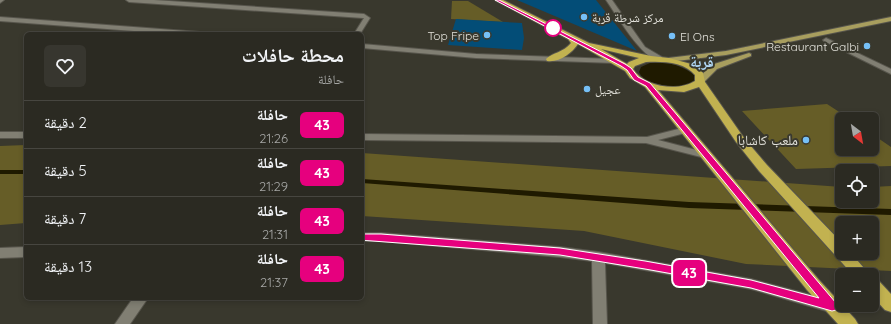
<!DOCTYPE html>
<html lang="ar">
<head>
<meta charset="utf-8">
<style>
	body { margin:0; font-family:Quicksand,"Noto Naskh Arabic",sans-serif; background:#37362f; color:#f1f3f6; direction:rtl; height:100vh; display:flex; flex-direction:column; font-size:15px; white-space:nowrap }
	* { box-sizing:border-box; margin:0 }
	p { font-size:13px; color:#a6a7a5 }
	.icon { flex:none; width:22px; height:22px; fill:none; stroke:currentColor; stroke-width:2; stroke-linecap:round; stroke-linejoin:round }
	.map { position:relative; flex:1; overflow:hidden; direction:ltr }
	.details { position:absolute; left:24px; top:32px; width:340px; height:268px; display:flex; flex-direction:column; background:#2b2a22; border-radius:6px; box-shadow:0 2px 6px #0003,0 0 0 1px #474640; direction:rtl }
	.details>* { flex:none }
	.badge { padding:0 8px; border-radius:6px; font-size:14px; line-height:26px }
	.needle { width:26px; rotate:149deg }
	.tools { position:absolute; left:835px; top:112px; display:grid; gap:8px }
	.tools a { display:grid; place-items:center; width:44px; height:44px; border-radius:6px; background:#2b2a22; box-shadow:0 2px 6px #0003,0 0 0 1px #474640; font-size:20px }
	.map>.badge { position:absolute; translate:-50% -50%; box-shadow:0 0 0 2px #fff }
	.round { display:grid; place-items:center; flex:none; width:42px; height:42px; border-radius:6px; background:#37362f }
	.headline { display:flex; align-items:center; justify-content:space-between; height:68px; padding:0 20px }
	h1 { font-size:19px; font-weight:700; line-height:30px }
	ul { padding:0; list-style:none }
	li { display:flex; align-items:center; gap:12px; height:48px; padding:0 20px; border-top:1px solid #474640 }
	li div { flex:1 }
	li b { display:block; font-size:15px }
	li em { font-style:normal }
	li .badge { min-width:44px; font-weight:700; text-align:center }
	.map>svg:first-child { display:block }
	.green { fill:#665d27; fill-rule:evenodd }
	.water { fill:#1f1a00 }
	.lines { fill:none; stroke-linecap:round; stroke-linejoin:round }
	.stream { fill:#1f1a00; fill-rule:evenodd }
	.building { fill:#034d77 }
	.minor-casing { stroke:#57554c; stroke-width:2 }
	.major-casing { stroke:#57554c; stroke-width:2 }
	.highway-casing { stroke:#57554c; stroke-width:2 }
	.minor { fill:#817f73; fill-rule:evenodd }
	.major { fill:#a89e5e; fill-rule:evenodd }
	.highway { fill:#c2b250; fill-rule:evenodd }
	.line { fill:#e6007e; stroke:#fff }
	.poi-dot { fill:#76c0f7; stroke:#39382d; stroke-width:1.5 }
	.stop-dot { fill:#fff; stroke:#e6007e; stroke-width:2 }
	.labels { text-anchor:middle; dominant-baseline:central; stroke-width:4; stroke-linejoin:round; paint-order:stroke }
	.far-poi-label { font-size:12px; fill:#e2e1da; stroke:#39382d; text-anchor:start }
	.poi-label { font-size:14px; fill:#e2e1da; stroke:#39382d; text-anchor:end }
	.far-district-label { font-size:15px; font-weight:bold; fill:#b1d8f7; stroke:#39382d }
</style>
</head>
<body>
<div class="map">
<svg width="891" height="324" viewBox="0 0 891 324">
	<rect width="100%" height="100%" fill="#39382d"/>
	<!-- green -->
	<g class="green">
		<path d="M452,1H468L503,22L451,19Z"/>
		<path d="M827,104L850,119H842V149H872V134L891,147V166L796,169L742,111Z"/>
		<path d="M26,145V223L0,225V146Z"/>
		<path d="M362,153L842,187V201H872V187L891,186V271L746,264L584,231L362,216ZM842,223H872V253H842Z"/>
	</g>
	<!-- water -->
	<path class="water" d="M650,63C666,61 682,65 694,75L695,80C686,92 644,86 639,72L641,67Z"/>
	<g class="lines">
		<!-- stream -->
		<g class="stream">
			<rect x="0" y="170" width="26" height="4"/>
			<path d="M362,179L689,202L891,209V215L689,208L362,183Z"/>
		</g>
	</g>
	<!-- building -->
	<g class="building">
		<path d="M517,0H596L637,51Z"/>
		<path d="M456,19L522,23L524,38L522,50L448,45Z"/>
	</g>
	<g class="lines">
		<defs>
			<g id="minor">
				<path d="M0,0H4L0,3Z"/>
				<path d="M126,0H154L364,14L370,18L360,34H354L364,18H363L129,2Z"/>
				<path d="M606,0H612L645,47L662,57V61C644,63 616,14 606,0Z"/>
				<path d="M0,17L200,32L203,34H174L0,21Z"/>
				<path d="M826,38L891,69V74L824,41L823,40Z"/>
				<path d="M362,44L476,54L614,59L618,61L614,63L476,58L362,48Z"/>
				<path d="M686,127L691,130L689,132L658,140L708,153L710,155L708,157L705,158L646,143L362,140V134L647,137Z"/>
				<rect x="0" y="132" width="26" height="6"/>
				<path d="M362,233H381L560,247L598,252L751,279L830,300L835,302L837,306L835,310L830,312L751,289L605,263L607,324H593L592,261L560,257L381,241H362Z"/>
				<path d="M26,247V257L0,258V248Z"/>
				<path d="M133,298H148L130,324H115Z"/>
			</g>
			<g id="major">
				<path d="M891,17V21L726,55L668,62L664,60L668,58L726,51Z"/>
				<path d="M749,53L751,54V56L717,69L704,82H701L697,80L711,65Z"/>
			</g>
			<g id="highway">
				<path d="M495,0H503L589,43L651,56L669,58L691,64L699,68L703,73L705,82L744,138L767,165L842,243V253H851L870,275H853L759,171L736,142L699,87L684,92L658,90L819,280L855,319L858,324H838L807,290L645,87L630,78L625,71L578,44C572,53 559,63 547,61L546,59C553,52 563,53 571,43L568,39ZM601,49L639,58L629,62L627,64ZM646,62C662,61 685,62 695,75V81C678,92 644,87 633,69L635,66Z"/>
				<path d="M872,279L878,280L891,294V312L885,310L872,296Z"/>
			</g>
		</defs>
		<!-- minor casing -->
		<use href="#minor" class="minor-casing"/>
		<!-- major casing -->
		<use href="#major" class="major-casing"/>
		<!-- highway casing -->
		<use href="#highway" class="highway-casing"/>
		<!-- minor -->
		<use href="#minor" class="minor"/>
		<!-- major -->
		<use href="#major" class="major"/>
		<!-- highway -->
		<use href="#highway" class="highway"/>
	</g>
	<!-- line -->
	<path class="line" d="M495,0H499L625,64L631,68L638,77L650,83L836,303L838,306L836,310L832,311L751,288L645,269L560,255L359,240L357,238L362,234H381L560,248L645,261L751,280L819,298L646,86L634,80L627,70L621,66Z"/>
	<!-- markers -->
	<g class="poi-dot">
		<circle cx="584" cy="17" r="4"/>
		<circle cx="487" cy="35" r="4"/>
		<circle cx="672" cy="36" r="4"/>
		<circle cx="867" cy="46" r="4"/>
		<circle cx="587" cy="89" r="4"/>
		<circle cx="806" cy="140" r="4"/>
	</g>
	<circle class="stop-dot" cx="553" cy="28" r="8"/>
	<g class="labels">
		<!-- far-poi labels -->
		<g class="far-poi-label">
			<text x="592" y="17">مركز شرطة قربة</text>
			<text x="479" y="35" text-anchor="end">Top Fripe</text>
			<text x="680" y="36">El Ons</text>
			<text x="859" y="46" text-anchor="end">Restaurant Galbi</text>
			<text x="595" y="89">عجيل</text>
		</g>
		<!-- poi labels -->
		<g class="poi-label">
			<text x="798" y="140">ملعب كاشابا</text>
		</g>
		<!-- far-district labels -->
		<g class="far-district-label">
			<text x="702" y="61">قربة</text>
		</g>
	</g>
</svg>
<div class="tools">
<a><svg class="needle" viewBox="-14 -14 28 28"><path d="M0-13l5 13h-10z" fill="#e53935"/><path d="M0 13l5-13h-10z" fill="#a6a7a5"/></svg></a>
<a><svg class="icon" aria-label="locate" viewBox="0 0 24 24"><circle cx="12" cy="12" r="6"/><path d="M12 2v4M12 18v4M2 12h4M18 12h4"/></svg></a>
<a>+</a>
<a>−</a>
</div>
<b class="badge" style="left:689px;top:273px;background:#e6007e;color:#fff">43</b>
<section class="details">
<div class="headline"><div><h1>محطة حافلات</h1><p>حافلة</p></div><a class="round"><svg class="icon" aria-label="heart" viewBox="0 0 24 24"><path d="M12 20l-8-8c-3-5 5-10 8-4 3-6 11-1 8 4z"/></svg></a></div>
<ul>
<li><span class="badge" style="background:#e6007e;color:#fff">43</span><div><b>حافلة</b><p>21:26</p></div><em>2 دقيقة</em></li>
<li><span class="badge" style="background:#e6007e;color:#fff">43</span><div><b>حافلة</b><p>21:29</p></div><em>5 دقيقة</em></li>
<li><span class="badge" style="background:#e6007e;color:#fff">43</span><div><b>حافلة</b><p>21:31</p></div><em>7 دقيقة</em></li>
<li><span class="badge" style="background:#e6007e;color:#fff">43</span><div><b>حافلة</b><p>21:37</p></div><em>13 دقيقة</em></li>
</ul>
</section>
</div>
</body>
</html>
